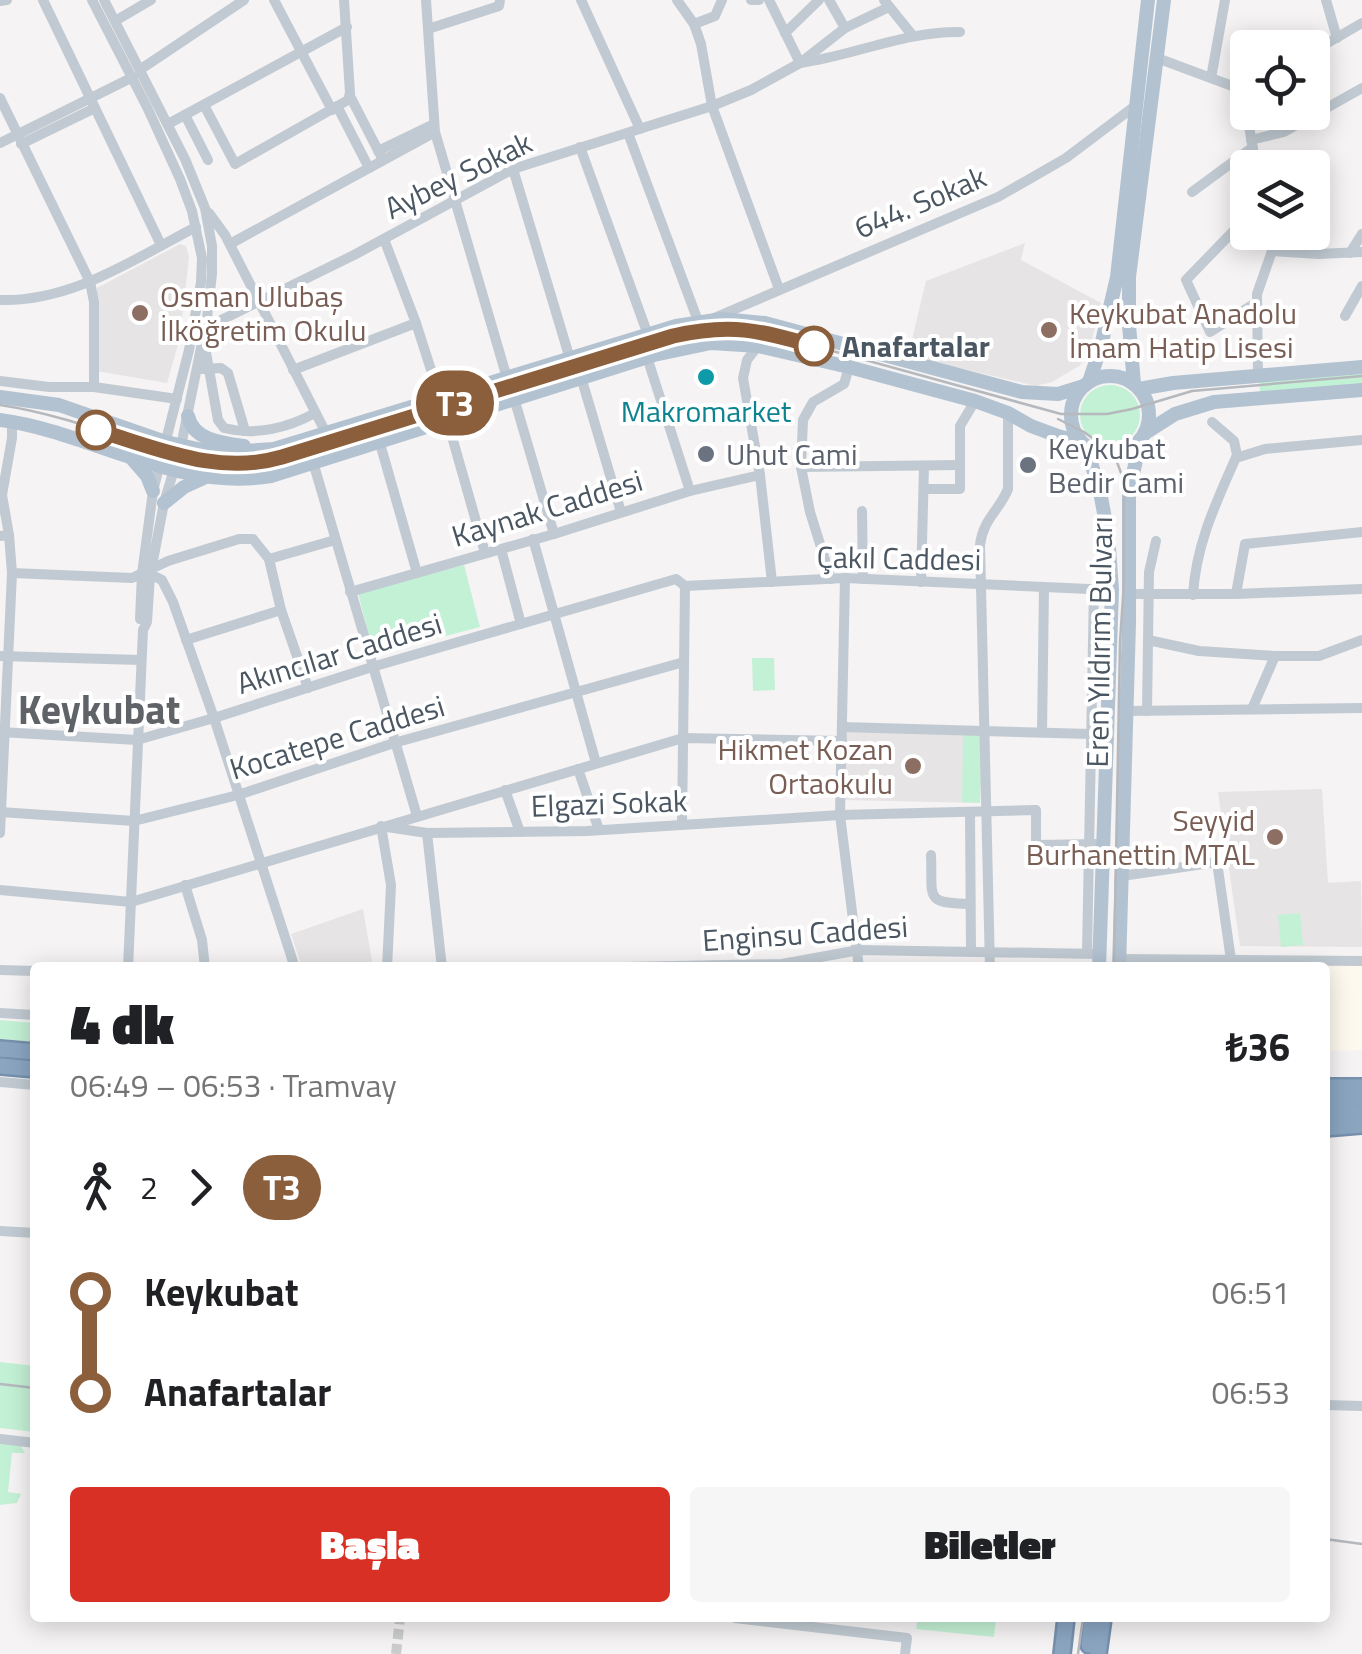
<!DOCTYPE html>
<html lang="tr">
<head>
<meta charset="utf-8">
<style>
	body { margin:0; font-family:"Titillium Web",sans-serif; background:#f6f6f6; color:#202124; height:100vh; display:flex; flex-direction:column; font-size:38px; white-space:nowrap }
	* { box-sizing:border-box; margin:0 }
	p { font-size:32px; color:#757577 }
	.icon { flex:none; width:55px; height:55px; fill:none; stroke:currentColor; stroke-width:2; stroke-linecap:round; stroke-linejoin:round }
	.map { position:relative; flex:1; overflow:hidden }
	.drawer { position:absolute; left:30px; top:962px; width:1300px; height:660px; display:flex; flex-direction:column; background:#fff; border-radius:10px; box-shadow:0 5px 25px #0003 }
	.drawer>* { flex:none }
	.badge { padding:0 20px; border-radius:32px; font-size:35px; line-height:65px }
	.fabs { position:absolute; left:1230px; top:30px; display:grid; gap:20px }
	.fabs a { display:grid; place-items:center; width:100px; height:100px; border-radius:10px; background:#fff; box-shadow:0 5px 25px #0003; font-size:50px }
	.map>.badge { position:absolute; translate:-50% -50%; box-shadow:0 0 0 5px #fff }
	.legs { display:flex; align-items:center; gap:15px; height:110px; padding:0 40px; font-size:32px }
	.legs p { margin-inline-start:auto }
	.overview { display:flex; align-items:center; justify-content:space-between; height:170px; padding:0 40px }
	h1 { font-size:55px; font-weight:800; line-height:75px }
	.action { display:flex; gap:20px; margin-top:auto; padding:20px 40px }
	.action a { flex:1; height:115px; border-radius:10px; background:#d93025; color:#fff; font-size:40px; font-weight:800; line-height:115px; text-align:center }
	.action a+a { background:#f6f6f6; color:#202124 }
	ul { padding:0 40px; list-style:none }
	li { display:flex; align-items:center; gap:35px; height:100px; font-size:38px }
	li i { display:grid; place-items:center; width:15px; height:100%; margin:0 12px; background:currentColor }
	li i::after { content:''; width:25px; height:25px; margin:-12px; border:8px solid; border-radius:50%; background:#fff }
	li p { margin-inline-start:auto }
	li:first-child i { background:linear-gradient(#0000 50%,currentColor 0) }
	li:last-child i { background:linear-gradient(currentColor 50%,#0000 0) }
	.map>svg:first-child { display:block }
	.commercial { fill:#fdf9ef }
	.education { fill:#e6e4e5 }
	.green { fill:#c3f1d5 }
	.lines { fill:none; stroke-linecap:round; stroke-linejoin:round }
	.minor-tunnel { stroke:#caccce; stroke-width:10; stroke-dasharray:10 5; stroke-linecap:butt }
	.highway-casing { stroke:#7690ad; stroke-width:20 }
	.minor { stroke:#c1cad2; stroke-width:10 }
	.major { stroke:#b3c2d1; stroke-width:14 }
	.highway { stroke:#8ba5c1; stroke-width:15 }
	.tram { stroke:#b5b8bd; stroke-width:2.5 }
	.rail { stroke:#b5b8bd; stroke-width:2.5 }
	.line-1-casing { stroke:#fff; stroke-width:22 }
	.line-1 { stroke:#8b5e3c; stroke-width:15 }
	.education-dot { fill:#8d6e63; stroke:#fff; stroke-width:4 }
	.stop-1-dot { fill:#fff; stroke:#8b5e3c; stroke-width:5 }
	.culture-dot { fill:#0f9aa8; stroke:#fff; stroke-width:4 }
	.worship-dot { fill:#6b7280; stroke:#fff; stroke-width:4 }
	.labels { text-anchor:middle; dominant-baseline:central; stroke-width:8; stroke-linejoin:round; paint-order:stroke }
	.street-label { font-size:30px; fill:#4a5661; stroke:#fff }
	.education-label { font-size:30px; fill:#785e54; stroke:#fff; text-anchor:start }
	.stop-label { font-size:30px; font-weight:bold; fill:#4a5661; stroke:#fff; text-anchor:start }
	.culture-label { font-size:30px; fill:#0d838f; stroke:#fff }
	.worship-label { font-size:30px; fill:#5b616d; stroke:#fff; text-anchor:start }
	.district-label { font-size:40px; font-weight:bold; fill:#5f6368; stroke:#fff }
</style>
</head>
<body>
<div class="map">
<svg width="1362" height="1654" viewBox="0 0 1362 1654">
	<rect width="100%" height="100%" fill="#f5f3f3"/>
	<!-- commercial -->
	<path class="commercial" d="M1362,966V1050L1325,1051V968H1189Z"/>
	<!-- education -->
	<g class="education">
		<path d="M1025,243L1021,260L1101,303L1088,356L1079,366L1052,382L1036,386L908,356L926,281Z"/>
		<path d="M180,244L186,246L189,257L180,337L167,383L96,371L97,288Z"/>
		<path d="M845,730L982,732L980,803L844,800Z"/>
		<path d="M1322,789L1328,883L1361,881L1362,947L1240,946L1218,792Z"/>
		<path d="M363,909L373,967H302L291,934Z"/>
	</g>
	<!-- green -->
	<g class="green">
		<path d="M1362,373V384L1260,392L1259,381Z"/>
		<circle cx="1110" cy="415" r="30"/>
		<path d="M464,565L480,627L374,655L358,593Z"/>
		<path d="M752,658H774L775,690L753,691Z"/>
		<path d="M963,732H982L980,803L962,802Z"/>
		<path d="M1300,913L1303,945L1281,947L1278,915Z"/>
		<path d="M0,1020L35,1023V1042L0,1039Z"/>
		<path d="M0,1362L35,1366V1432L0,1428Z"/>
		<path d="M0,1443L20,1445L25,1453H12L8,1492L21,1494L17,1503L0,1505Z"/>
		<path d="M918,1618H996L994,1637L916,1629Z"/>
	</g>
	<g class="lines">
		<!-- minor-tunnel -->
		<path class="minor-tunnel" d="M396,1654L400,1618"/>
		<defs>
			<g id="highway">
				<path d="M0,1049L35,1052"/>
				<path d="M0,1066L35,1069"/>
				<path d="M1325,1087H1362"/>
				<path d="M1325,1100L1362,1098"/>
				<path d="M1325,1114L1362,1113"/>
				<path d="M1325,1128L1362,1125"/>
				<path d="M1089,1645L1092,1618"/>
				<path d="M1062,1654L1066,1618"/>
				<path d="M1098,1654L1103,1618"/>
			</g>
		</defs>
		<!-- highway casing -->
		<use href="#highway" class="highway-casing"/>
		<!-- minor -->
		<g class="minor">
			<path d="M43,0L161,245"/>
			<path d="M92,0L147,107L180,179L192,211L202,258L201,282L189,350L153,491L142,574L140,619"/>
			<path d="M104,0L185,159L205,208L212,246V274L207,318L181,446L164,503L150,576L147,622L143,630L128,968"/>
			<path d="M274,0L332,110"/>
			<path d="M426,0L435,132L507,378"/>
			<path d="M581,0L640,129"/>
			<path d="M677,0L694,24L701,44L712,106L779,289"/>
			<path d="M751,0H759"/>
			<path d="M769,0L800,63C853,56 905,31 960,32"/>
			<path d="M829,0L845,28"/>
			<path d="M884,0L913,36"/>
			<path d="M1326,0L1337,38"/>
			<path d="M0,1L7,0"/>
			<path d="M115,21L151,0"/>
			<path d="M694,24L715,16L722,0"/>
			<path d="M428,29L499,6L500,0"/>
			<path d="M785,33L819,0"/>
			<path d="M1312,52L1362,23"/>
			<path d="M1157,58L1243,90L1248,87"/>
			<path d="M141,69L244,0"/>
			<path d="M1211,78L1225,0"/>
			<path d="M1243,90L1256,168"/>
			<path d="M350,96L383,160"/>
			<path d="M0,98L90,282L94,302V387"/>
			<path d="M204,105L235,164L348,100L350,93L344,0"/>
			<path d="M337,106L369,168"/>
			<path d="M185,115L208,160"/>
			<path d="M168,124L347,27"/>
			<path d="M628,133L698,321"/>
			<path d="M1251,140L1284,132L1362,88"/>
			<path d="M0,143L133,77"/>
			<path d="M21,144L95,108"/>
			<path d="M580,147L648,335"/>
			<path d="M378,151L434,124"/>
			<path d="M513,169L570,359"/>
			<path d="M1192,192L1253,147"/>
			<path d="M209,213L225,235L326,433"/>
			<path d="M1248,216L1186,280L1210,332L1257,302"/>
			<path d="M384,239L416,323L440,398"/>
			<path d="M230,244L435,132"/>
			<path d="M1272,251L1318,254L1362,252"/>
			<path d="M1350,253L1362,234"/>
			<path d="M0,300C72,302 134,259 196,227"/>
			<path d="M1345,316L1362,286"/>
			<path d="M714,318L998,197L1066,158L1135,106"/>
			<path d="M205,328L354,255L513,169L712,106L751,90L800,63L845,28L889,7"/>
			<path d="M758,346L747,360L743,378L760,475L772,582"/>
			<path d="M205,347L218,420L224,428C255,436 288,428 315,413"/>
			<path d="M647,357L690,491"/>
			<path d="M201,369L221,368L228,373L245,431"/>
			<path d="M293,370L416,323"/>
			<path d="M1258,376L1257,294L1272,251L1269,232"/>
			<path d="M581,377L621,512"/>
			<path d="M0,381L49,387H94L177,399"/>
			<path d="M514,398L554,534"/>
			<path d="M447,419L485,553"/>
			<path d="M379,440L417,573"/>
			<path d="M1236,458L1265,449L1362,440"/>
			<path d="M313,462L417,816"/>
			<path d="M801,467L960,465"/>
			<path d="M924,489H960V426L975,401"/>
			<path d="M862,511L863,579"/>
			<path d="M9,535L2,495L12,438V422"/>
			<path d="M0,536L9,535L12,573L0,833"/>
			<path d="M533,539L596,763"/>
			<path d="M501,549L521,624"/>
			<path d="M269,559L335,540"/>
			<path d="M12,573L132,578L168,561L239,539H253L269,559L281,610L308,688"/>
			<path d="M144,575L156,577L162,580L173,602L214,718L295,968"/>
			<path d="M845,578L840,815L859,968"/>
			<path d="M831,579L810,512L801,467L803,420L813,402L844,384L849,367"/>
			<path d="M921,582L924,466"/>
			<path d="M350,592L554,534L690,491L760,475"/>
			<path d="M1129,594H1236L1362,589"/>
			<path d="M1236,594L1245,544L1362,532"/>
			<path d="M1193,595C1196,543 1217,501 1237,455L1234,441L1212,422"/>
			<path d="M186,640L281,610"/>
			<path d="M1148,640L1199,651L1275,656H1319L1362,640"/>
			<path d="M0,656L141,660"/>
			<path d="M1252,709L1275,656"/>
			<path d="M1127,711L1362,708"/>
			<path d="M1147,711L1149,572L1156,541"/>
			<path d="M842,727L1091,734"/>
			<path d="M0,732L137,740L214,718L372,667L676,579L685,586L845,578L1112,590"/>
			<path d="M1042,732L1044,588"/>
			<path d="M578,769L599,830"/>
			<path d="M505,790L520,832"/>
			<path d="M0,812L134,821L238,795L394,743L684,662"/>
			<path d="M970,812L971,951"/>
			<path d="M682,825L685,586"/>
			<path d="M381,826L391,885L387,968"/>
			<path d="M387,827L427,833L587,831L840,815L1036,810V845L1102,844"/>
			<path d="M427,833L442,968"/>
			<path d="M931,855C933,898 923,903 970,904"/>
			<path d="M1122,876L1217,862L1231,960"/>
			<path d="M185,885L202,940L205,968"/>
			<path d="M0,890L131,902L683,738L842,741"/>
			<path d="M1087,953L1094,590"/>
			<path d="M1119,959L1362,961"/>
			<path d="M573,968L782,964L859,950L1099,954"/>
			<path d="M990,968L980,545C983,519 999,511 1008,489V413"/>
			<path d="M0,970L35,971"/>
			<path d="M0,1013L35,1015"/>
			<path d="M0,1082L35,1085"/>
			<path d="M0,1231L35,1233"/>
			<path d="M1325,1405L1362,1406"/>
			<path d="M0,1439L35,1443"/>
			<path d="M735,1618L907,1638L905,1654"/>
		</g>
		<!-- major -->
		<g class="major">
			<circle cx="1110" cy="415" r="39"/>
			<path d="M1089,382L1101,346L1117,277L1148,0"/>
			<path d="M1134,384L1129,325V277L1164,0"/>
			<path d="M1139,389L1173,383L1362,367"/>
			<path d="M0,397L59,405L166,442L216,453L274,449L676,326L722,319L765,323L1022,392L1058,394L1084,386"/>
			<path d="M188,416C193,440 222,443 244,446"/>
			<path d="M0,420C91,432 177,492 271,476L654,355L711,343L758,346L849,367L975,401L1008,413L1031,426L1058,436L1081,442"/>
			<path d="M1145,433L1175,414L1214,402L1362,390"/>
			<path d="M1086,446L1100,492L1108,534L1112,590L1099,968"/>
			<path d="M133,460L147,476L153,491"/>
			<path d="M164,503L184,487L206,477"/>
			<path d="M1119,968L1129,623V491L1141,439"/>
		</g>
		<!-- highway -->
		<use href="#highway" class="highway"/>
		<!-- tram -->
		<g class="tram">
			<path d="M0,405C48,412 96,429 142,444C186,457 224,470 271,461L659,339L712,330L760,331L1061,414H1107L1132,409L1192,391L1362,376"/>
			<path d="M1058,419L1084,432L1114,454L1124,481V582L1120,642L1114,968"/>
			<path d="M1078,1654L1083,1618"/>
		</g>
		<!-- rail -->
		<g class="rail">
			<path d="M0,1384L35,1388"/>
			<path d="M1325,1539L1362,1544"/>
		</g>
	</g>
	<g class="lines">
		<defs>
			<path id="line-1" d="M96,430C158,448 217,476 282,457L673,336C731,323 758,330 814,346"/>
		</defs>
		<!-- line-1 casing -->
		<use href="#line-1" class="line-1-casing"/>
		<!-- line-1 -->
		<use href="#line-1" class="line-1"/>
	</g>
	<!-- markers -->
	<g class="education-dot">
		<circle cx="140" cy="313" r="10"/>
		<circle cx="1049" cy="330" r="10"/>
		<circle cx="913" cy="766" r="10"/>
		<circle cx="1275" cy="837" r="10"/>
	</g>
	<g class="stop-1-dot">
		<circle cx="814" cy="346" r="18"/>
		<circle cx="96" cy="430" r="18"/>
	</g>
	<circle class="culture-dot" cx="706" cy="377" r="10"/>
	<g class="worship-dot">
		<circle cx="706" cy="454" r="10"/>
		<circle cx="1028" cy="465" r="10"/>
	</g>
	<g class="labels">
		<!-- street labels -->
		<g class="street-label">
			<text transform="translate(458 175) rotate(-26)">Aybey Sokak</text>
			<text transform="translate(920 202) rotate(-23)">644. Sokak</text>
			<text transform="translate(547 508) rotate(-17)">Kaynak Caddesi</text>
			<text transform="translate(899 558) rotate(1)">Çakıl Caddesi</text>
			<text transform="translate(1099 642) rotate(-89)">Eren Yıldırım Bulvarı</text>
			<text transform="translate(339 653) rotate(-17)">Akıncılar Caddesi</text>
			<text transform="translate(337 737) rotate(-17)">Kocatepe Caddesi</text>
			<text transform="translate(609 803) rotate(-2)">Elgazi Sokak</text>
			<text transform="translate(805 933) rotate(-4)">Enginsu Caddesi</text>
		</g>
		<!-- education labels -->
		<g class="education-label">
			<text x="160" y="296">Osman Ulubaş<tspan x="160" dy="34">İlköğretim Okulu</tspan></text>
			<text x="1069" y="313">Keykubat Anadolu<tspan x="1069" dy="34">İmam Hatip Lisesi</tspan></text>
			<text x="893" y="749" text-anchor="end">Hikmet Kozan<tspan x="893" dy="34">Ortaokulu</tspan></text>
			<text x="1255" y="820" text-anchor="end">Seyyid<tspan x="1255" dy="34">Burhanettin MTAL</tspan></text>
		</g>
		<!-- stop labels -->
		<g class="stop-label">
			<text x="842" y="346">Anafartalar</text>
		</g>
		<!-- culture labels -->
		<g class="culture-label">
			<text x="706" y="411">Makromarket</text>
		</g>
		<!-- worship labels -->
		<g class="worship-label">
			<text x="1048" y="448">Keykubat<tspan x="1048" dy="34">Bedir Cami</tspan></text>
			<text x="726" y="454">Uhut Cami</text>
		</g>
		<!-- district labels -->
		<g class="district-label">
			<text x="99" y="709">Keykubat</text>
		</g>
	</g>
</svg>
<div class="fabs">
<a><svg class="icon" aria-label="locate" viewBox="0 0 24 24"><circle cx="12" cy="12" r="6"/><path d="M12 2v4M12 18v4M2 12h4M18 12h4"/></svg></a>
<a><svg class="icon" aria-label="layers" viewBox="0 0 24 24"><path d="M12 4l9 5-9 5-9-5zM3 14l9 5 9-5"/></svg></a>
</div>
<b class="badge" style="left:455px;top:403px;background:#8b5e3c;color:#fff">T3</b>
<section class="drawer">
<div class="overview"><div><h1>4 dk</h1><p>06:49 – 06:53 · Tramvay</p></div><b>₺36</b></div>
<div class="legs"><svg class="icon" aria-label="walk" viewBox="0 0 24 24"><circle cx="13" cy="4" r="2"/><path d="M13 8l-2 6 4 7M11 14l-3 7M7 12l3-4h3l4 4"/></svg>2<svg class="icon" aria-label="forward" viewBox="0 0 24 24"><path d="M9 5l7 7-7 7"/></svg><b class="badge" style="background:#8b5e3c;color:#fff">T3</b></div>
<ul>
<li><i style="color:#8b5e3c"></i><b>Keykubat</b><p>06:51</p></li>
<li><i style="color:#8b5e3c"></i><b>Anafartalar</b><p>06:53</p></li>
</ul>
<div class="action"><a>Başla</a><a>Biletler</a></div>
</section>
</div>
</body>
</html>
